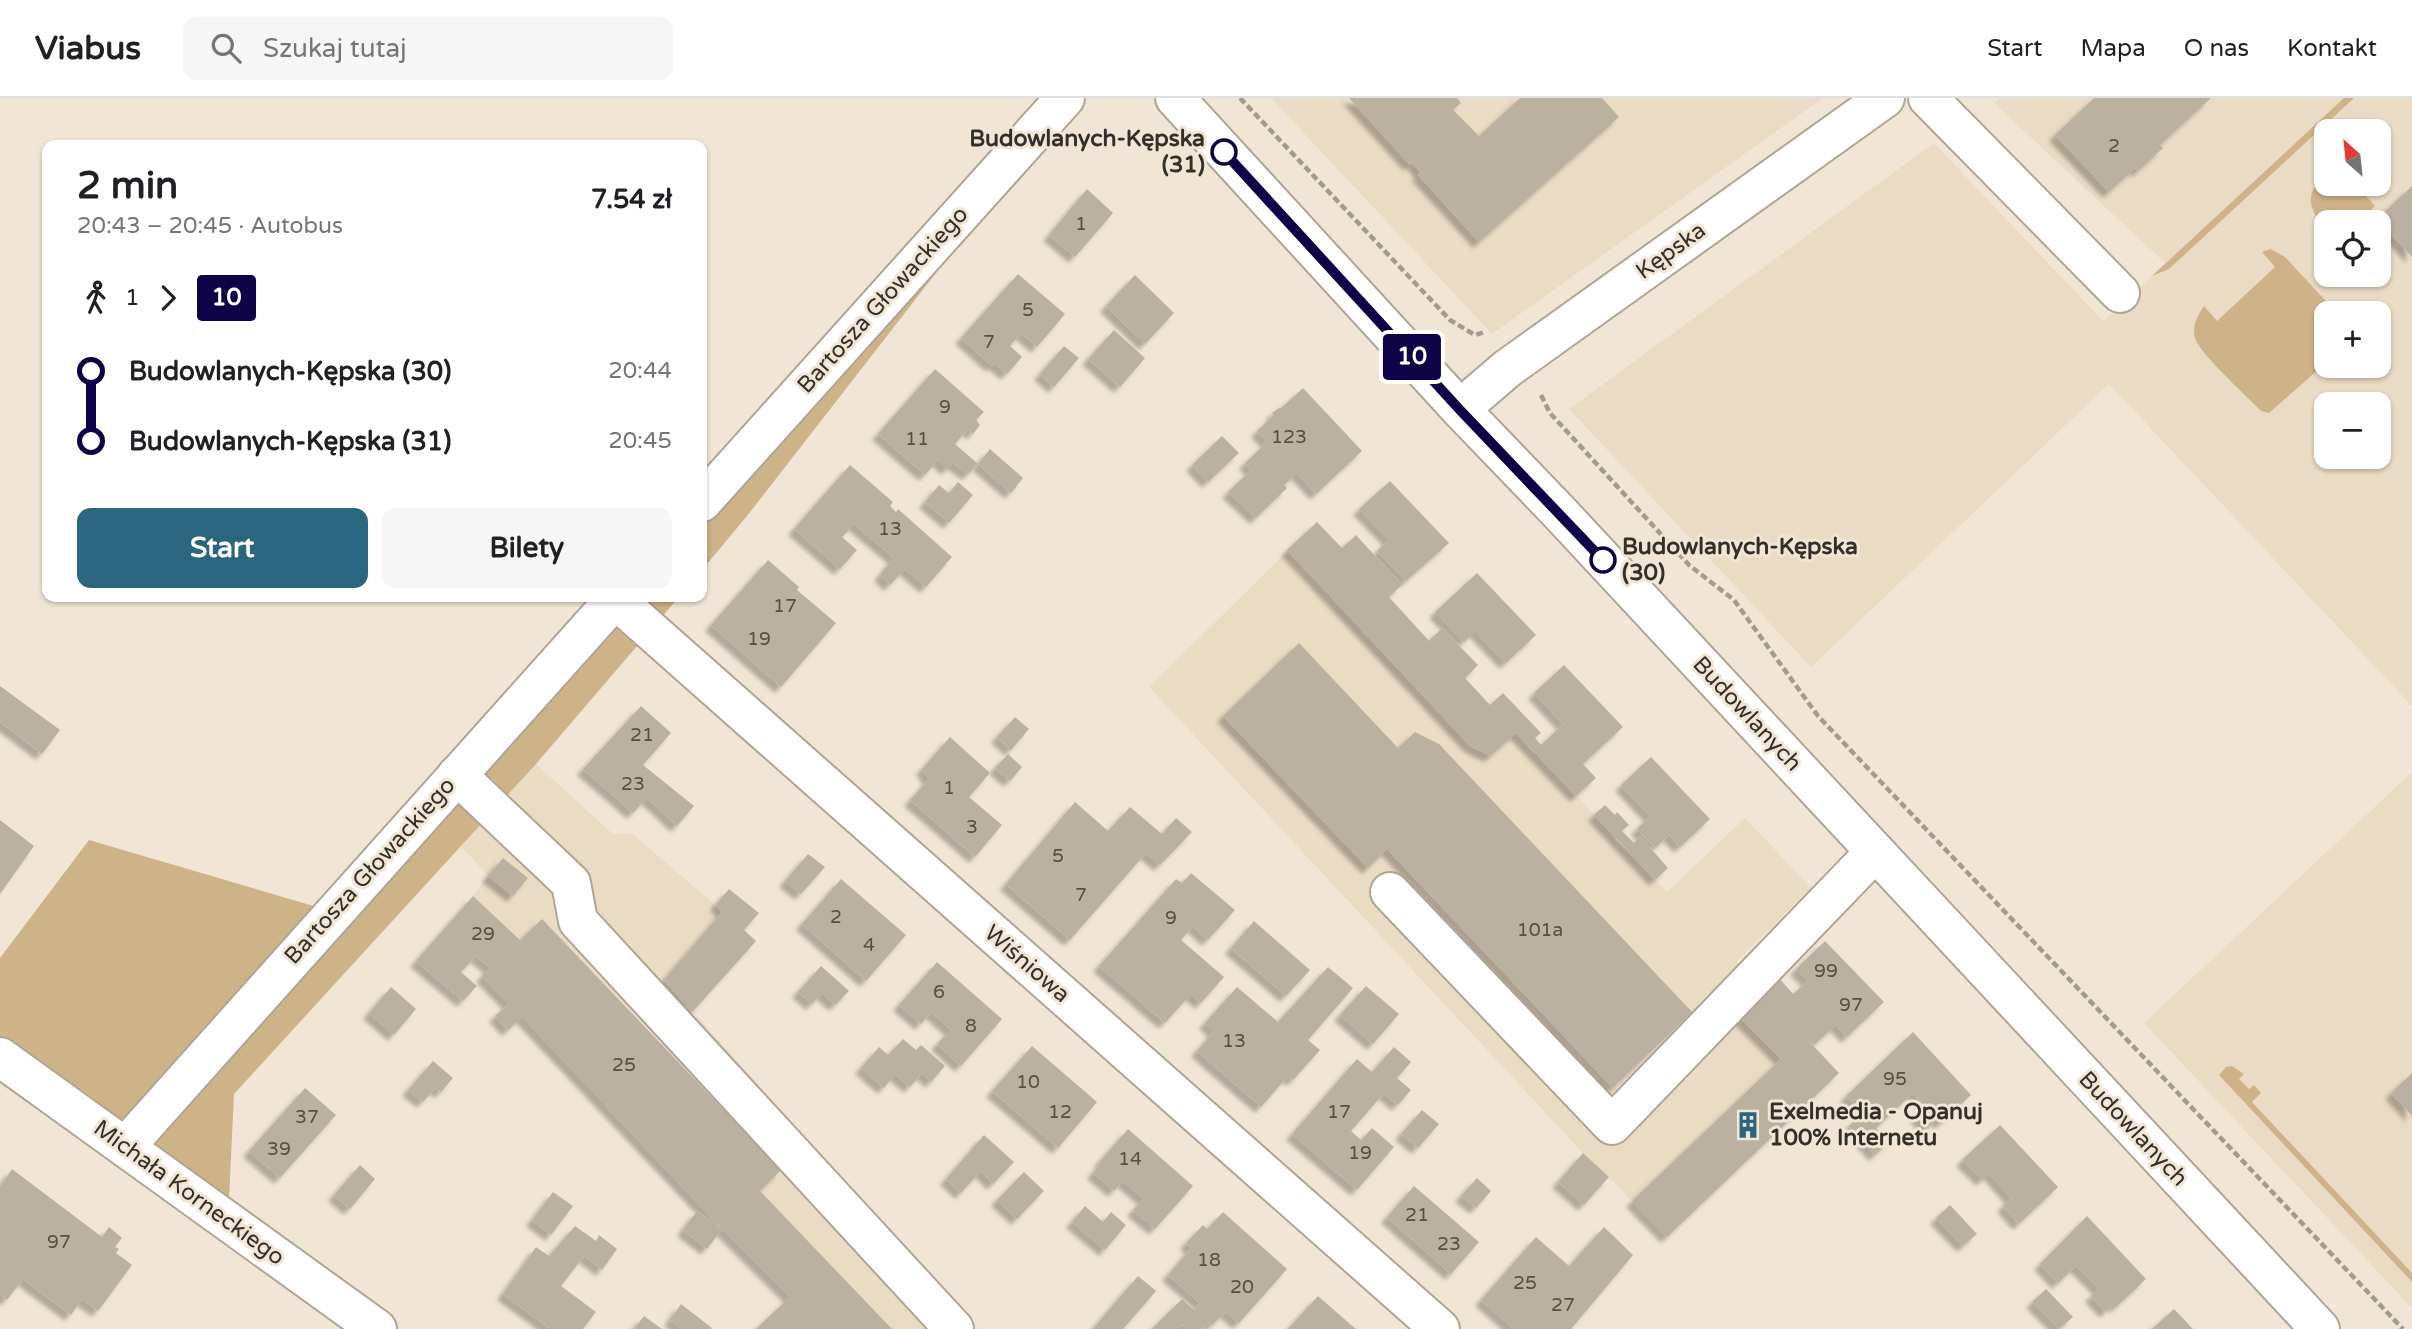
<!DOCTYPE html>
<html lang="pl">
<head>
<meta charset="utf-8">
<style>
	body { margin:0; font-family:"Varela Round",sans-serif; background:#f6f6f6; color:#202124; height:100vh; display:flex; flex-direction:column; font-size:26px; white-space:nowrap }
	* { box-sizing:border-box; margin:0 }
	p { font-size:23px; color:#757577 }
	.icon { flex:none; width:38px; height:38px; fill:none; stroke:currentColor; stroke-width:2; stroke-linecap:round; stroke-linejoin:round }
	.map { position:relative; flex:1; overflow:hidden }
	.panel { position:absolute; left:42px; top:42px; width:665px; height:462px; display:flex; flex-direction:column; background:#fff; border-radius:14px; box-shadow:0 2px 5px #0004 }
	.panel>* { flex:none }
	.badge { padding:0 14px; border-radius:5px; font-size:24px; line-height:46px }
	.needle { width:46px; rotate:333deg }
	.buttons { position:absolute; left:2314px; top:21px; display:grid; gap:14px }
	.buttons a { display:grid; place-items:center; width:77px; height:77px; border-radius:14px; background:#fff; box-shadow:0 2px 5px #0004; font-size:35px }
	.map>.badge { position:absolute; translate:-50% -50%; box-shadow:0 0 0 4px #fff }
	.legs { display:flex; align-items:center; gap:10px; height:77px; padding:0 35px; font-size:23px }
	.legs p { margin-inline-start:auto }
	.headline { display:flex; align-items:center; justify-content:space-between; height:119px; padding:0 35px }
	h1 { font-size:38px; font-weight:700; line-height:52px }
	.cta { display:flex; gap:14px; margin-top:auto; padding:14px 35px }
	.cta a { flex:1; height:80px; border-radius:14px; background:#2b657e; color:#fff; font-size:28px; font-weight:700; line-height:80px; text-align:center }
	.cta a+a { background:#f6f6f6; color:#202124 }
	ul { padding:0 35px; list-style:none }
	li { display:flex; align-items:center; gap:24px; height:70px; font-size:26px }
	li i { display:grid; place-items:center; width:10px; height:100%; margin:0 9px; background:currentColor }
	li i::after { content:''; width:18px; height:18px; margin:-9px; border:5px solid; border-radius:50%; background:#fff }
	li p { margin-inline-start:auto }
	li:first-child i { background:linear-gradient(#0000 50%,currentColor 0) }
	li:last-child i { background:linear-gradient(currentColor 50%,#0000 0) }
	header { display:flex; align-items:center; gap:42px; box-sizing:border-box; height:98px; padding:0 35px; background:#fff; border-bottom:2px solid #e0e0e0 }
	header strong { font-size:33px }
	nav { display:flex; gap:38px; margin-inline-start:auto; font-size:24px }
	.search { width:490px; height:63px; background:#f6f6f6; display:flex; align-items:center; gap:18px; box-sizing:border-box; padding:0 24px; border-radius:14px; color:#757577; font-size:26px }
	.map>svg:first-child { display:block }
	.built { fill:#eadbc5; fill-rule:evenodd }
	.green { fill:#cfb388 }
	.building { fill:#bbb1a1; filter:url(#shadow) }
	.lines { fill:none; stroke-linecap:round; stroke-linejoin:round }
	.minor-casing { stroke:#afa595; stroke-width:42 }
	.major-casing { stroke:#afa595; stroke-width:42 }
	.path { stroke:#a39b8f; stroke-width:4.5; stroke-dasharray:7 3.5; stroke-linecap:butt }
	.minor { stroke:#fff; stroke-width:38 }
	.major { stroke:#fff; stroke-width:38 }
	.line-1-casing { stroke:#fff; stroke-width:16 }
	.line-1 { stroke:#0e0347; stroke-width:10 }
	.stop-1-dot { fill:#fff; stroke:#0e0347; stroke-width:3.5 }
	.labels { text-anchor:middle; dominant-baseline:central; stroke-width:6; stroke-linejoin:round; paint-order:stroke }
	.number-label { font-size:19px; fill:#555047 }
	.stop-label { font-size:23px; font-weight:bold; fill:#332f29; stroke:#f1e6d6; text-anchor:end }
	.street-label { font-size:23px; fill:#332f29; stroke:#f1e6d6 }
	.poi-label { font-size:23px; font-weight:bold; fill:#332f29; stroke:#f1e6d6; text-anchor:start }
</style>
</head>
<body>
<header>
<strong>Viabus</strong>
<div class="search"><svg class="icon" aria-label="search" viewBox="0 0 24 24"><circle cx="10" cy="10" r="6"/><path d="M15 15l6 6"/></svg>Szukaj tutaj</div>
<nav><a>Start</a><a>Mapa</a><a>O nas</a><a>Kontakt</a></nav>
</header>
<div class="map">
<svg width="2412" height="1231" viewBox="0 0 2412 1231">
	<defs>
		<filter id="shadow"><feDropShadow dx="-6" dy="6" stdDeviation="2" flood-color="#0004"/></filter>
	</defs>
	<rect width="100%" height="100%" fill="#f1e6d6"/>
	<!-- built -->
	<g class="built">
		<path d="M1271,0H1823L1492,236Z"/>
		<path d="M2000,0H2412V608L2109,286L1811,569L1569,311L1934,45L2103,223L2107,220L2165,165L1994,5ZM2326,33H2378V86H2326ZM2326,124H2378V177H2326ZM2326,215H2378V268H2326ZM2326,306H2378V359H2326Z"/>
		<path d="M1317,424L1667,794L1745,720L1811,790L1736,864L1839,975L1667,1139L1609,1079L1583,1055L1149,589Z"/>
		<path d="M536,666L613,736H633L756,843L693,914L979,1231H756L790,1198L722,1131L482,878L520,842L473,798L488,778L461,748Z"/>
		<path d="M2412,674V1210L2144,925Z"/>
	</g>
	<!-- green -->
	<g class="green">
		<path d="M1072,0L747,418L702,472V404Z"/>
		<path d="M2344,0H2354L2169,171L2152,178Z"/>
		<path d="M2326,81V86H2355L2375,108L2357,124H2326V131C2311,115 2301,93 2326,81Z"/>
		<path d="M2271,151L2285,159L2337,215H2326V265L2269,315L2261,313L2252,304C2241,293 2198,253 2195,240C2192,228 2197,218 2204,208L2217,223L2275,169L2262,154Z"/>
		<path d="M617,499H679L536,666L234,996L228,1123L0,959V860L89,742L334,814Z"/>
		<path d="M2232,968L2244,976L2239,981L2249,991L2254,987L2261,995L2252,1004L2412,1175V1184L2219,977L2226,969Z"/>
	</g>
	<!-- building -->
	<g class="building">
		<path d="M1349,0H1457L1461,5L1453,12L1479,38L1520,0H1602L1619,19L1479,144L1418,77L1421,75L1412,64L1410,67Z"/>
		<path d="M2094,0H2211L2160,47L2163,50L2138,73L2135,70L2109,94L2055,37Z"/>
		<path d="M2412,88V159L2377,121Z"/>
		<path d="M1087,91L1113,115L1075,159L1049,137Z"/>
		<path d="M1018,176L1065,216L1037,249L1021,235L1010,248L1022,259L1007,276L994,265L992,268L961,240Z"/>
		<path d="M1135,177L1174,215L1145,246L1106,208Z"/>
		<path d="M1114,232L1145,260L1120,289L1088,261Z"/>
		<path d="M1064,248L1079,260L1054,289L1040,276Z"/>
		<path d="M935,271L984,314L976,322L980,327L973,336L968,331L955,346L978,366L990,351L1023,380L1011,395L978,366L968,376L953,365L947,371L938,362L925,377L878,336Z"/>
		<path d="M1303,290L1362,353L1316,396L1297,375L1284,387L1287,390L1256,420L1228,394L1251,372L1245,365L1267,344L1257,333L1274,317L1272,315L1279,310L1280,311Z"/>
		<path d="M1222,338L1239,355L1208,384L1192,367Z"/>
		<path d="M850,367L893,404L890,408L896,414L898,411L952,459L926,489L905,471L890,487L880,477L894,460L854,426L842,439L857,452L840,471L794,431Z"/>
		<path d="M1390,383L1449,445L1406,483L1377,453L1389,442L1359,411Z"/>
		<path d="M958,384L973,397L949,425L925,404L939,387L949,395Z"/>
		<path d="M1317,424L1342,450L1356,437L1402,487L1389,499L1429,543L1442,530L1478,567L1465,580L1490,607L1503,595L1541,635L1535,640L1541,647L1563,626L1534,595L1564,567L1623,629L1583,666L1596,680L1576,698L1516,635L1490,658L1470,648L1287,452Z"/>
		<path d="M768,462L799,489L797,492L836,525L781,589L711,527Z"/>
		<path d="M1477,475L1536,537L1506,565L1475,533L1464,544L1435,514Z"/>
		<path d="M1299,545L1398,650L1415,634L1439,646L1692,914L1613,990L1387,751L1368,770L1223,618Z"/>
		<path d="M0,588L60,632L42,656L0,624Z"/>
		<path d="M641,608L671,635L643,667L694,708L677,728L647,700L633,715L583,671Z"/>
		<path d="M1015,619L1029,631L1011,652L997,639Z"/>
		<path d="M950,639L990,675L969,699L1002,727L975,759L910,702L929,681L922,671Z"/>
		<path d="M1008,656L1022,669L1010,683L995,670Z"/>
		<path d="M1651,659L1710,721L1680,749L1669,737L1655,750L1637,731L1650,718L1621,687Z"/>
		<path d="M1075,704L1108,733L1130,709L1162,736L1176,720L1192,734L1160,767L1146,755L1070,842L1006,786Z"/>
		<path d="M1605,707L1615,717L1617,714L1629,727L1622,733L1634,745L1640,738L1668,770L1655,782L1594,717Z"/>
		<path d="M0,722L34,748L0,796Z"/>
		<path d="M808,756L825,769L801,796L785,783Z"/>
		<path d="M503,760L528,780L513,798L488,778Z"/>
		<path d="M1191,775L1235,812L1208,842L1193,828L1181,842L1224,879L1201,905L1191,896L1165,925L1099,868L1176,781L1182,785Z"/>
		<path d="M841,781L906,837L866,883L802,826Z"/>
		<path d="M729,791L759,815L744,832L756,843L692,914L664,882L722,814L716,806Z"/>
		<path d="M473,798L520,842L542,821L781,1072L760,1093L892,1231H756L790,1199L722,1131L707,1151L683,1132L697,1113L722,1131L522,919L508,932L495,918L509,906L482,878L490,870L476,858L461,874L477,888L463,903L416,863Z"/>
		<path d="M1254,823L1310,872L1286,898L1231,850Z"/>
		<path d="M1825,843L1884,904L1847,939L1836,927L1814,947L1805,939L1839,975L1667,1139L1632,1103L1781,961L1735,915L1779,880L1793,896L1808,883L1796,871Z"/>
		<path d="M937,864L1002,921L961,968L937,946L951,932L931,914L921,926L899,907Z"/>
		<path d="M821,868L849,893L835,907L822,895L812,906L798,894Z"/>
		<path d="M1328,869L1353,890L1308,942L1320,952L1293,982L1288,978L1261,1009L1197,953L1214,933L1205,925L1237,889L1278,924Z"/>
		<path d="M1366,888L1399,916L1373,946L1340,917Z"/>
		<path d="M391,889L416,911L394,937L369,915Z"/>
		<path d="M1913,934L1971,997L1941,1025L1937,1021L1927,1030L1916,1018L1926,1009L1913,995L1876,1030L1889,1044L1875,1057L1849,1028L1863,1015L1846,998Z"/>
		<path d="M903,941L916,952L921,947L945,968L931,984L922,975L910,989L895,976L884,990L861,970L879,949L888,957Z"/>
		<path d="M1032,948L1097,1004L1058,1050L992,993Z"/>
		<path d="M1394,949L1411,964L1397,980L1411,992L1398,1007L1384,995L1351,1033L1361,1042L1372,1030L1394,1049L1357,1092L1292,1036L1357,961L1372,974Z"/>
		<path d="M433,963L453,980L441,994L435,990L423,1004L408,992Z"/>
		<path d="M2412,975V1018L2391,995Z"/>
		<path d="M305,990L336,1017L280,1080L249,1053Z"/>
		<path d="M1422,1012L1439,1026L1418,1050L1401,1036Z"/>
		<path d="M2000,1027L2058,1089L2019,1126L2003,1108L2011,1100L1989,1075L1982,1082L1962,1062Z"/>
		<path d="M1128,1031L1193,1088L1155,1131L1133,1112L1144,1101L1123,1083L1114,1093L1093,1075L1102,1064L1100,1063Z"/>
		<path d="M984,1037L1014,1064L993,1086L981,1073L961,1095L946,1081Z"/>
		<path d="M1583,1055L1609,1079L1584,1107L1558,1084Z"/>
		<path d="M360,1067L375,1081L350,1111L334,1097Z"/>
		<path d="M12,1071L102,1139L109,1129L122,1140L115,1149L119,1151L116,1155L132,1167L98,1213L82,1201L71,1217L23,1181L7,1202L0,1196V1089Z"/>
		<path d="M1024,1074L1044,1093L1017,1121L997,1102Z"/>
		<path d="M1477,1080L1491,1093L1476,1110L1461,1098Z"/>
		<path d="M1414,1088L1479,1144L1451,1176L1387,1119Z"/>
		<path d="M553,1094L573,1108L551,1137L532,1122Z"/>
		<path d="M1950,1107L1977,1136L1963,1148L1936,1120Z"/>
		<path d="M1085,1108L1103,1124L1111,1114L1126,1127L1105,1152L1072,1124Z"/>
		<path d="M1223,1114L1287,1171L1239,1225L1226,1214L1212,1227L1208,1224L1202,1231H1187L1182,1227L1178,1231H1152L1182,1201L1194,1212L1200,1205L1168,1177L1191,1150L1186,1145L1203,1127L1207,1131Z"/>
		<path d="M2087,1118L2146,1181L2116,1209L2113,1206L2106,1214L2091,1198L2099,1191L2076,1168L2058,1185L2040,1166Z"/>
		<path d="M575,1128L596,1143L599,1137L617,1151L602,1172L584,1158L561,1188L596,1214L583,1231H550L503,1196L536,1149L549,1158Z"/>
		<path d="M1604,1129L1633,1157L1571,1231H1514L1481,1202L1536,1139L1569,1168Z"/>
		<path d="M1138,1178L1156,1193L1123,1231H1100L1096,1227Z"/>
		<path d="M2046,1191L2073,1219L2059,1231L2032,1204Z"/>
		<path d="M1318,1198L1350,1226L1356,1231H1288Z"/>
		<path d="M681,1206L712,1230L711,1231H682L670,1222Z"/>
		<path d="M2174,1211L2193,1231H2152Z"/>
		<path d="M644,1218L662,1231H634Z"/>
	</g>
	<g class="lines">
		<defs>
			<g id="minor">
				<path d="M1928,0L2120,195"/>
				<path d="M1460,311L1508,270L1885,0"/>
				<path d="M702,404L1065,0"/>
				<path d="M615,501L1440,1231"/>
				<path d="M457,677L571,785L578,823L954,1231"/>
				<path d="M1390,794L1612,1027L1875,754"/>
				<path d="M0,959L377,1231"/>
				<path d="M125,1049L617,499"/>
			</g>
			<path id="major" d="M1175,0L1460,311L1559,414L2320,1231"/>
		</defs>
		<!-- minor casing -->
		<use href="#minor" class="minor-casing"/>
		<!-- major casing -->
		<use href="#major" class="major-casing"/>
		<!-- path -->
		<g class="path">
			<path d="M1240,0L1450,222L1475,237L1485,234"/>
			<path d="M1541,297L1550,315L1689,467L1734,502L1818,618L2403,1231"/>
		</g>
		<!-- minor -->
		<use href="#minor" class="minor"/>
		<!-- major -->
		<use href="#major" class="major"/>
	</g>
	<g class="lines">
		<defs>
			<path id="line-1" d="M1224,54L1460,312L1603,462"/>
		</defs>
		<!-- line-1 casing -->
		<use href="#line-1" class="line-1-casing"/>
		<!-- line-1 -->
		<use href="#line-1" class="line-1"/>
	</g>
	<!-- icons -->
	<defs>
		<symbol id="building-bare" viewBox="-9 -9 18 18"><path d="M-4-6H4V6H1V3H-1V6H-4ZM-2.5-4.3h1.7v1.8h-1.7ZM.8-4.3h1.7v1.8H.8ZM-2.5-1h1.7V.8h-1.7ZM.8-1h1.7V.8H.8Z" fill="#2b657e" stroke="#f1e6d6" stroke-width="2.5" paint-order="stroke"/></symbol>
	</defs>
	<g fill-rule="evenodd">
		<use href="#building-bare" x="1729" y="1008" width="38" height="38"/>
	</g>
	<!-- markers -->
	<g class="stop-1-dot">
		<circle cx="1224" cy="54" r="12"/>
		<circle cx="1603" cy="462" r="12"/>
	</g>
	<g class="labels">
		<!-- number labels -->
		<g class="number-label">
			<text x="2114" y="48">2</text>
			<text x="1081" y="126">1</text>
			<text x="1028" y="212">5</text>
			<text x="989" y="244">7</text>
			<text x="945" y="309">9</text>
			<text x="1289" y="339">123</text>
			<text x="917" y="341">11</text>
			<text x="890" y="431">13</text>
			<text x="785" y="508">17</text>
			<text x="759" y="541">19</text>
			<text x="642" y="637">21</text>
			<text x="633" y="686">23</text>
			<text x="949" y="690">1</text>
			<text x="972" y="729">3</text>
			<text x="1058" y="758">5</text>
			<text x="1081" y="797">7</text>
			<text x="836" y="819">2</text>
			<text x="1171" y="820">9</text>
			<text x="1540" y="832">101a</text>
			<text x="483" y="836">29</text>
			<text x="869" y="847">4</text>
			<text x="1826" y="873">99</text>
			<text x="939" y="894">6</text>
			<text x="1851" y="907">97</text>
			<text x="971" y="928">8</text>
			<text x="1234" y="943">13</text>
			<text x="624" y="967">25</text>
			<text x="1895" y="981">95</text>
			<text x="1028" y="984">10</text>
			<text x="1060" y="1014">12</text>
			<text x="1339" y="1014">17</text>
			<text x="307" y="1019">37</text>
			<text x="279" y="1051">39</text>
			<text x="1360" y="1055">19</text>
			<text x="1130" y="1061">14</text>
			<text x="1417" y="1117">21</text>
			<text x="59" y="1144">97</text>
			<text x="1449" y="1146">23</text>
			<text x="1209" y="1162">18</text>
			<text x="1525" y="1185">25</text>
			<text x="1242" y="1189">20</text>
			<text x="1563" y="1207">27</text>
		</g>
		<!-- stop labels -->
		<g class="stop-label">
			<text x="1205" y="41">Budowlanych-Kępska<tspan x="1205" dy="26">(31)</tspan></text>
			<text x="1622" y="449" text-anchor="start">Budowlanych-Kępska<tspan x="1622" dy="26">(30)</tspan></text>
		</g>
		<!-- street labels -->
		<g class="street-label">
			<text transform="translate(1671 153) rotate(-36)">Kępska</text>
			<text transform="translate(883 202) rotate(-48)">Bartosza Głowackiego</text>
			<text transform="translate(1747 616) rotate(47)">Budowlanych</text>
			<text transform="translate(370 773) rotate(-48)">Bartosza Głowackiego</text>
			<text transform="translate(1027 866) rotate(41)">Wiśniowa</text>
			<text transform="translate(2133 1031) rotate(47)">Budowlanych</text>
			<text transform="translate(189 1095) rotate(36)">Michała Korneckiego</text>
		</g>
		<!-- poi labels -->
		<g class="poi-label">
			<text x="1769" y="1014">Exelmedia - Opanuj<tspan x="1769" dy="26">100% Internetu</tspan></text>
		</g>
	</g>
</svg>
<div class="buttons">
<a><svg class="needle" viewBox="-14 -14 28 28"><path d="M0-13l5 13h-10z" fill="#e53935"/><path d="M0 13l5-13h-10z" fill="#757577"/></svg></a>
<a><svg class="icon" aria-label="locate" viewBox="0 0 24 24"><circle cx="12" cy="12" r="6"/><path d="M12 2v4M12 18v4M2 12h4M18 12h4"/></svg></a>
<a>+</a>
<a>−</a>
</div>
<b class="badge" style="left:1412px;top:259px;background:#0e0347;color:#fff">10</b>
<section class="panel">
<div class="headline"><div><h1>2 min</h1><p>20:43 – 20:45 · Autobus</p></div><b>7.54 zł</b></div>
<div class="legs"><svg class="icon" aria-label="walk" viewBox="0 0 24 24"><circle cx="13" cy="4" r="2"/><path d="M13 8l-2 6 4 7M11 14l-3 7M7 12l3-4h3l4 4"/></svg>1<svg class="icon" aria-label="forward" viewBox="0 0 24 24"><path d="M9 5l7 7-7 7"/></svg><b class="badge" style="background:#0e0347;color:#fff">10</b></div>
<ul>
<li><i style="color:#0e0347"></i><b>Budowlanych-Kępska (30)</b><p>20:44</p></li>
<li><i style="color:#0e0347"></i><b>Budowlanych-Kępska (31)</b><p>20:45</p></li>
</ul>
<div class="cta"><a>Start</a><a>Bilety</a></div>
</section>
</div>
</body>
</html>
